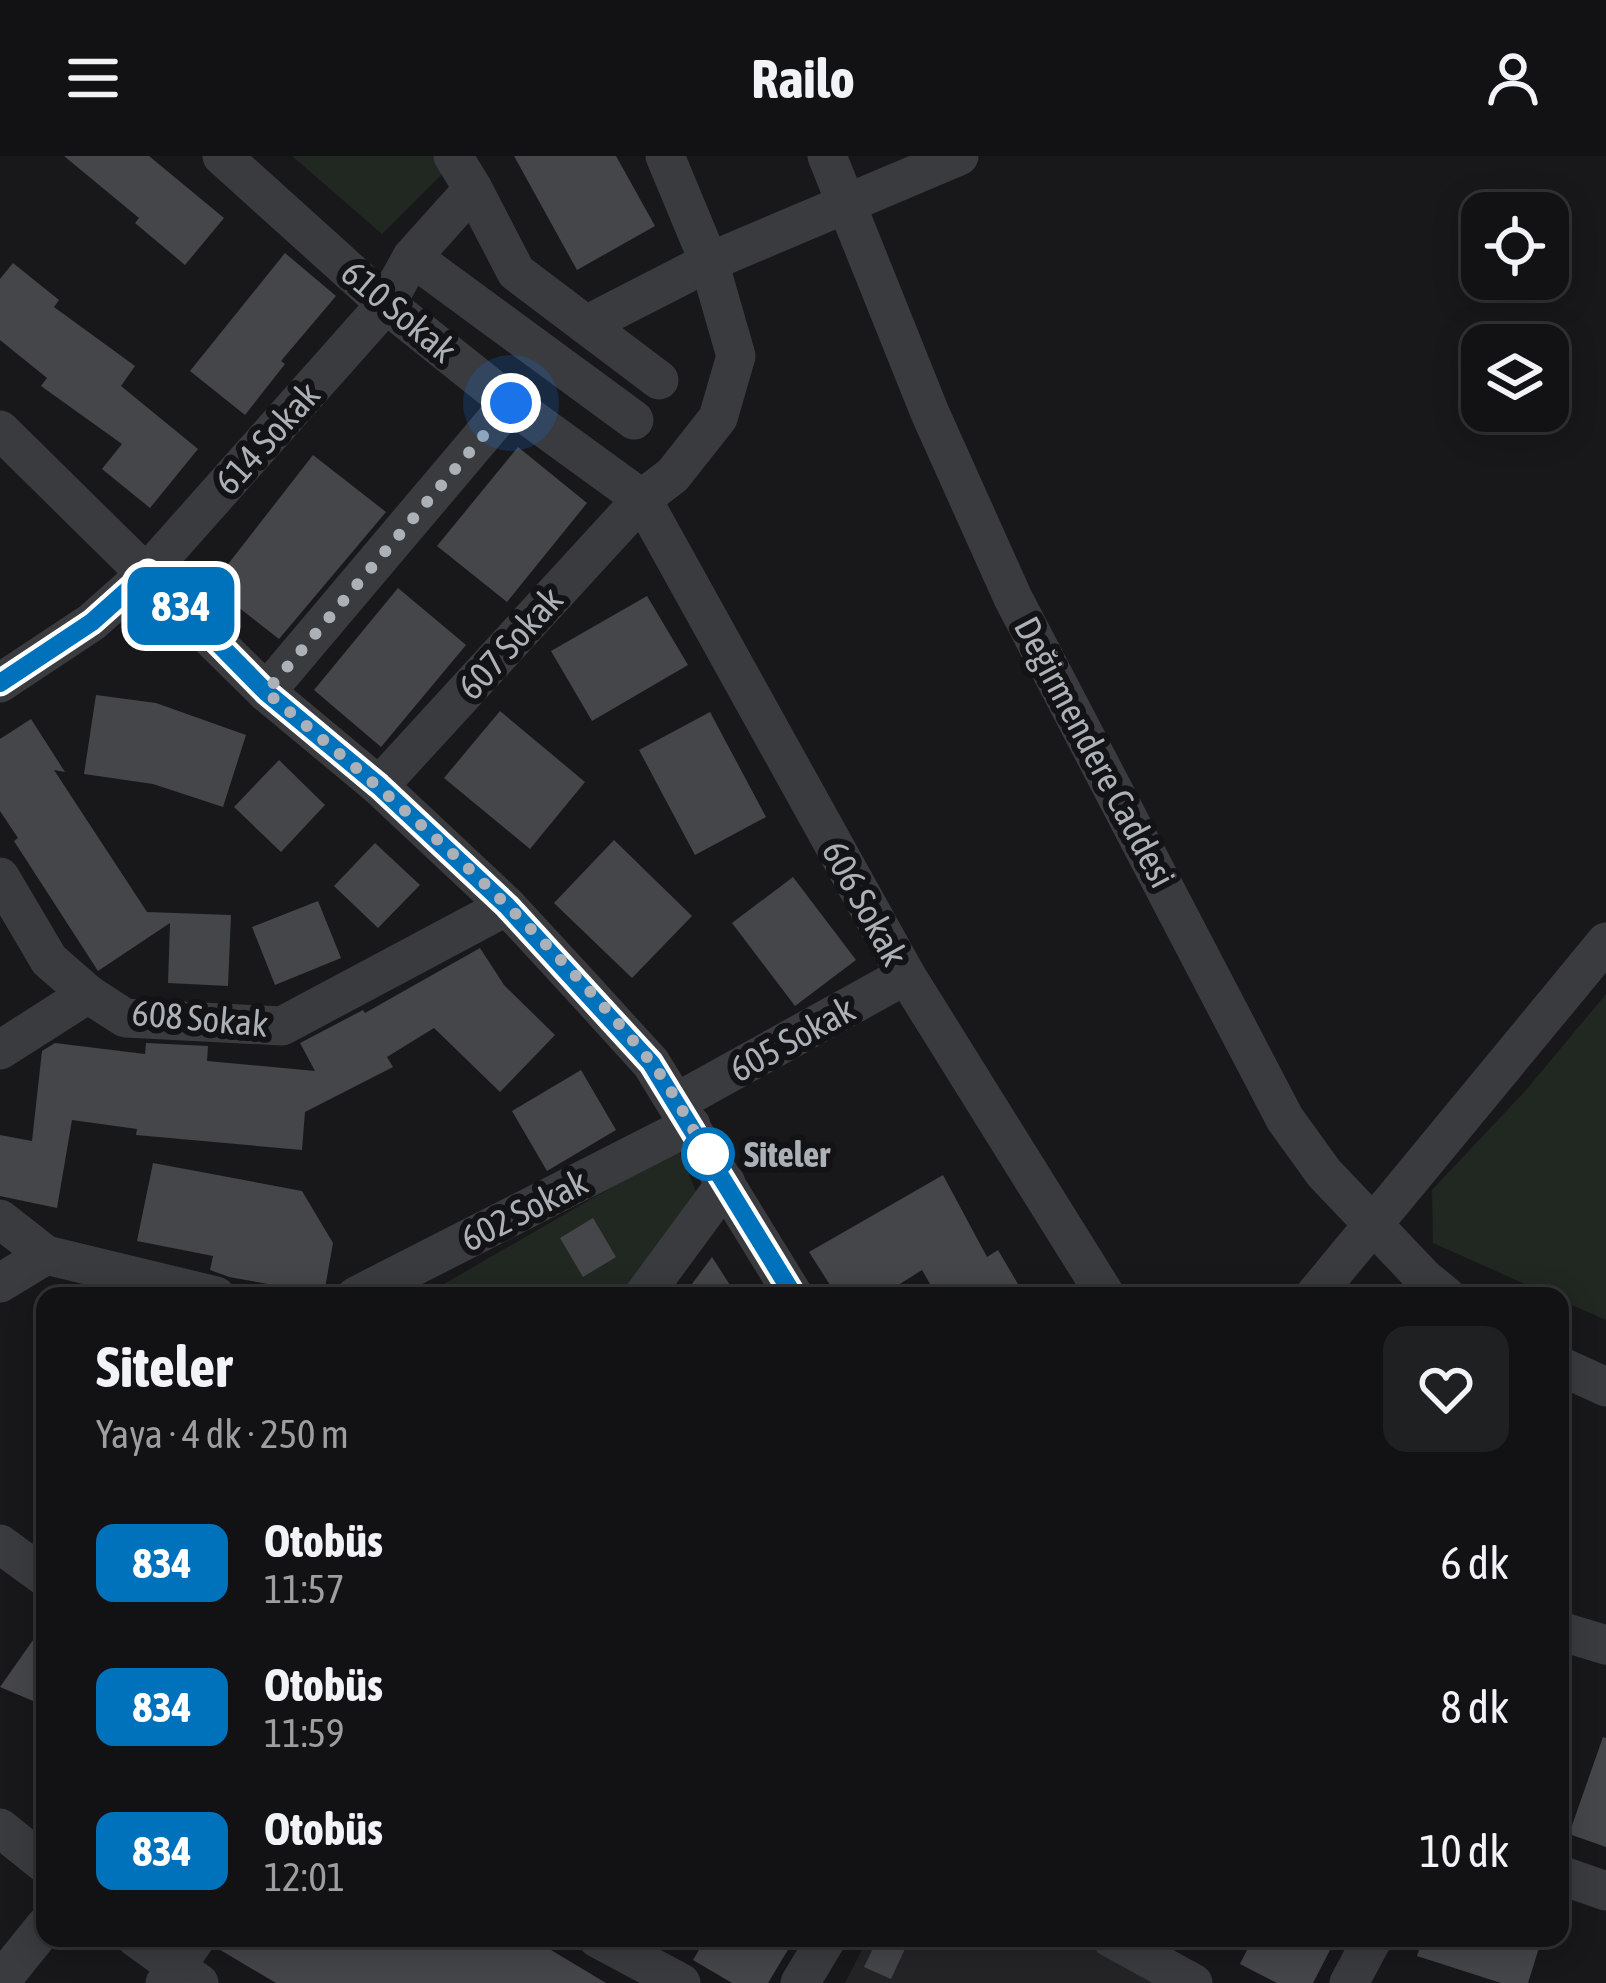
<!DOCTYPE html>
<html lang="tr">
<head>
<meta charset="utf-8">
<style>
	body { margin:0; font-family:"Asap Condensed",sans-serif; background:#1f2022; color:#f1f3f6; height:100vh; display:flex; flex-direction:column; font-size:45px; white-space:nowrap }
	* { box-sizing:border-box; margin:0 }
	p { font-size:39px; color:#9c9ea0 }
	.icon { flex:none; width:66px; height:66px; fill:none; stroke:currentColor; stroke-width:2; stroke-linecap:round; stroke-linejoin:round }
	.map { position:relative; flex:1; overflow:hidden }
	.details { position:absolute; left:36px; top:1131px; width:1533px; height:660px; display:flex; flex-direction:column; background:#121214; border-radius:24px; box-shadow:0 6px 30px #0003,0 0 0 3px #313234 }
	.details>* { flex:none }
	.badge { padding:0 24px; border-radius:18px; font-size:42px; line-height:78px }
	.fabs { position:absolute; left:1461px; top:36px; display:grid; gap:24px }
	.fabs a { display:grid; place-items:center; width:108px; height:108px; border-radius:24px; background:#121214; box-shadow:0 6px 30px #0003,0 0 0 3px #313234; font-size:60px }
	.you { position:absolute; width:60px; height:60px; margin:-30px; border:9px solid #fff; border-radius:50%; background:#1a73e8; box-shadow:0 0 0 18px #1a73e833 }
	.map>.badge { position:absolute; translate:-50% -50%; box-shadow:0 0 0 6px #fff }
	.round { display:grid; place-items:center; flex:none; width:126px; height:126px; border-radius:24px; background:#1f2022 }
	.summary { display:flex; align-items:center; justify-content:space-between; height:204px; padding:0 60px }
	h1 { font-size:57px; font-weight:700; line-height:90px }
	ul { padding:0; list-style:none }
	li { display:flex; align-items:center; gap:36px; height:144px; padding:0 60px }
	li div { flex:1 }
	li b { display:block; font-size:45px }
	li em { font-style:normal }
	li .badge { min-width:132px; font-weight:700; text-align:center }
	header { display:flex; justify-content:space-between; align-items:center; height:156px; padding:0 60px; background:#121214; font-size:54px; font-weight:700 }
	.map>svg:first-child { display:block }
	.built { fill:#242427 }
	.green { fill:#202821 }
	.building { fill:#45464a }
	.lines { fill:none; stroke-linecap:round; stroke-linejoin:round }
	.minor { stroke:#393b3f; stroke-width:39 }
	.line-casing { stroke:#fff; stroke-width:27 }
	.line { stroke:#0072bc; stroke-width:18 }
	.walk { stroke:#acb1b8; stroke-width:12; stroke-dasharray:0 21.6 }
	.stop-dot { fill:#fff; stroke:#0072bc; stroke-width:6 }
	.labels { text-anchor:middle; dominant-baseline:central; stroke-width:12; stroke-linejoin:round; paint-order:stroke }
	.street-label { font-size:36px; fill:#acb1b8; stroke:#131315 }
	.stop-label { font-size:36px; font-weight:bold; fill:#acb1b8; stroke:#131315; text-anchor:start }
</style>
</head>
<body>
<header><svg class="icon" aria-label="menu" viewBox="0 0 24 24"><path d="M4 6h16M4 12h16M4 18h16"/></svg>Railo<svg class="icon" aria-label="person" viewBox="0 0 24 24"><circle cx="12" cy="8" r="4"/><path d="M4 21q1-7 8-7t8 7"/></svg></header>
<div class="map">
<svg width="1606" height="1827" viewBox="0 0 1606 1827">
	<rect width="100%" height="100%" fill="#18181a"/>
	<!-- built -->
	<path class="built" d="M868,1782H1078L1168,1827H845Z"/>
	<!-- green -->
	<g class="green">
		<path d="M292,0H438L446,14L382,78Z"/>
		<path d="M1606,838V1164L1560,1144V1140H1552L1433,1087L1432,1034L1526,934Z"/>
		<path d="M678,993L698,1040L624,1140H423Z"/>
	</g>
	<!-- building -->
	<g class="building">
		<path d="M64,0H149L224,62L185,109L135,67L139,62Z"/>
		<path d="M514,0H616L655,70L577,114Z"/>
		<path d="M285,97L336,140L281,205L285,208L245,259L190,215Z"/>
		<path d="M13,107L59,144L54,151L135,210L121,230L198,293L150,352L102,313L122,288L41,230L47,222L0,184V123Z"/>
		<path d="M518,291L587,347L507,446L437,390Z"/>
		<path d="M313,299L386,356L279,483L211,430Z"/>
		<path d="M398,432L466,489L381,591L314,534Z"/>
		<path d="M647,440L688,509L592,565L551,495Z"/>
		<path d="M96,539L156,547L246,579L223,651L153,628L84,618Z"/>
		<path d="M500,555L585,626L530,693L444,622Z"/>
		<path d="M710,556L766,661L695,699L639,594Z"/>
		<path d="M31,563L65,616L54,614L147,756L231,759L228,830L168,827L170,767L98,815L14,685L18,682L0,655V583Z"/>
		<path d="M279,604L325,649L281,696L234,651Z"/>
		<path d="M614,684L692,760L632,822L554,747Z"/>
		<path d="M375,687L420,729L378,772L334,730Z"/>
		<path d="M793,721L856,804L795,850L732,767Z"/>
		<path d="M318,745L341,802L275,829L252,771Z"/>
		<path d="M480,792L504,829L555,879L500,936L434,872L387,901L393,911L305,956L302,994L136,979L137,973L72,964L57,1052L0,1040V979L32,985L42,895L55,887L145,898L146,887L208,890L207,905L315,915L300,887L363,854L365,857Z"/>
		<path d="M581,914L616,974L547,1015L512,955Z"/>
		<path d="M153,1007L302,1035L333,1087L324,1138L229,1121L210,1114L213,1100L137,1085Z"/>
		<path d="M943,1019L987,1101L998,1094L1025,1140H937L922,1114L881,1140H837L809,1096Z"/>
		<path d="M593,1062L616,1101L583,1121L560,1082Z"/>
		<path d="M712,1101L737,1140H683Z"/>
		<path d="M45,1467V1550L0,1531Z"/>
		<path d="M1603,1581L1606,1582V1691L1569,1678Z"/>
		<path d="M220,1782H531L606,1827H276L217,1792Z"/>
		<path d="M706,1782H795L768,1827H732L693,1804Z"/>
		<path d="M878,1782H910L891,1823L864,1811Z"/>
		<path d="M1253,1782H1307L1330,1794L1313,1827H1277L1240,1808Z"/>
		<path d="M1423,1782H1542L1528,1827H1501L1417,1800Z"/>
	</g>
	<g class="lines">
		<!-- minor -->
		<g class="minor">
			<path d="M222,0L386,148L510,247L642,343L906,819L1106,1140"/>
			<path d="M827,0L930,257L1013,442L1285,963L1324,1017L1424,1122L1446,1140"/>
			<path d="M473,33L516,116L659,224"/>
			<path d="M412,101L634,264"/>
			<path d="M586,169L709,106L959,0"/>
			<path d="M0,274L266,536L379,630L507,750L579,828L651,907L794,1140"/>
			<path d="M0,527L92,466L148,416L386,148L412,101L473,33L453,0"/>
			<path d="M266,536L510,247"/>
			<path d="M379,630L642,343L673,319L718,262L736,200L709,106L665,0"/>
			<path d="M0,721L49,804L88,838L125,862L282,870L507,750"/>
			<path d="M0,894L88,838"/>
			<path d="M677,946L906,819"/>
			<path d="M0,1063L46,1099L216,1140"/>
			<path d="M0,1127L46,1099"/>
			<path d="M356,1140L691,969"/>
			<path d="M643,1140L726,1027"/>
			<path d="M1314,1140L1606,786"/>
			<path d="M1560,1210L1606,1231"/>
			<path d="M0,1388L45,1421"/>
			<path d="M1560,1475L1606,1489"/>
			<path d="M0,1672L45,1708"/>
			<path d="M1560,1719L1606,1735"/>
			<path d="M136,1782L199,1827"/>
			<path d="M597,1782L681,1827"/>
			<path d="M1111,1782L1193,1827"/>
			<path d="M0,1826L45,1770"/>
			<path d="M165,1827L196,1782"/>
			<path d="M800,1827L827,1782"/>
			<path d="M1349,1827L1373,1782"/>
		</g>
	</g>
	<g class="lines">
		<defs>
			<path id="line" d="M0,527L92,466L148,416L266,536L379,630L507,750L651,907L794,1140"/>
		</defs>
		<!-- line casing -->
		<use href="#line" class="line-casing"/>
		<!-- line -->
		<use href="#line" class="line"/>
		<!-- walk -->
		<path class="walk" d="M511,247L266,536C402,649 538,767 650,905C673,933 689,969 708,998"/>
	</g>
	<!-- markers -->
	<circle class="stop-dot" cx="708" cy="998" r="24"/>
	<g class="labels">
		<!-- street labels -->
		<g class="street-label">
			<text transform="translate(399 155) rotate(40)">610 Sokak</text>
			<text transform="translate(267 282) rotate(-48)">614 Sokak</text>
			<text transform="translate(510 487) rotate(-48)">607 Sokak</text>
			<text transform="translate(1095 596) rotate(62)">Değirmendere Caddesi</text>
			<text transform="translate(865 747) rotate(61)">606 Sokak</text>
			<text transform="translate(200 862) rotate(5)">608 Sokak</text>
			<text transform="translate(792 883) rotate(-29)">605 Sokak</text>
			<text transform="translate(524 1054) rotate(-27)">602 Sokak</text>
		</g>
		<!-- stop labels -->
		<g class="stop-label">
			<text x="744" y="998">Siteler</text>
		</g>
	</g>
</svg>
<div class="fabs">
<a><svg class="icon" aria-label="locate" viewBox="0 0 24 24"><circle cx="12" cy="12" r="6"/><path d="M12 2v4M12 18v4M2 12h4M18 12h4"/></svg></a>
<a><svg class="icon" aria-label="layers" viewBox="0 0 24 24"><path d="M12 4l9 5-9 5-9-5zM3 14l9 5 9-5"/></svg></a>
</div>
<div class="you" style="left:511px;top:247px"></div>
<b class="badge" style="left:181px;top:450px;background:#0072bc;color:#fff">834</b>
<section class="details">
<div class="summary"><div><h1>Siteler</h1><p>Yaya · 4 dk · 250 m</p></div><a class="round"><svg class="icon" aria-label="heart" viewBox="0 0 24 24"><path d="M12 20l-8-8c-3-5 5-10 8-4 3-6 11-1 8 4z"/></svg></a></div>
<ul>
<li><span class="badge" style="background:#0072bc;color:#fff">834</span><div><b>Otobüs</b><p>11:57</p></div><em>6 dk</em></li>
<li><span class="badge" style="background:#0072bc;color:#fff">834</span><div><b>Otobüs</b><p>11:59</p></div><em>8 dk</em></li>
<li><span class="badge" style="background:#0072bc;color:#fff">834</span><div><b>Otobüs</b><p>12:01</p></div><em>10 dk</em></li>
</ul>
</section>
</div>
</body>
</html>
